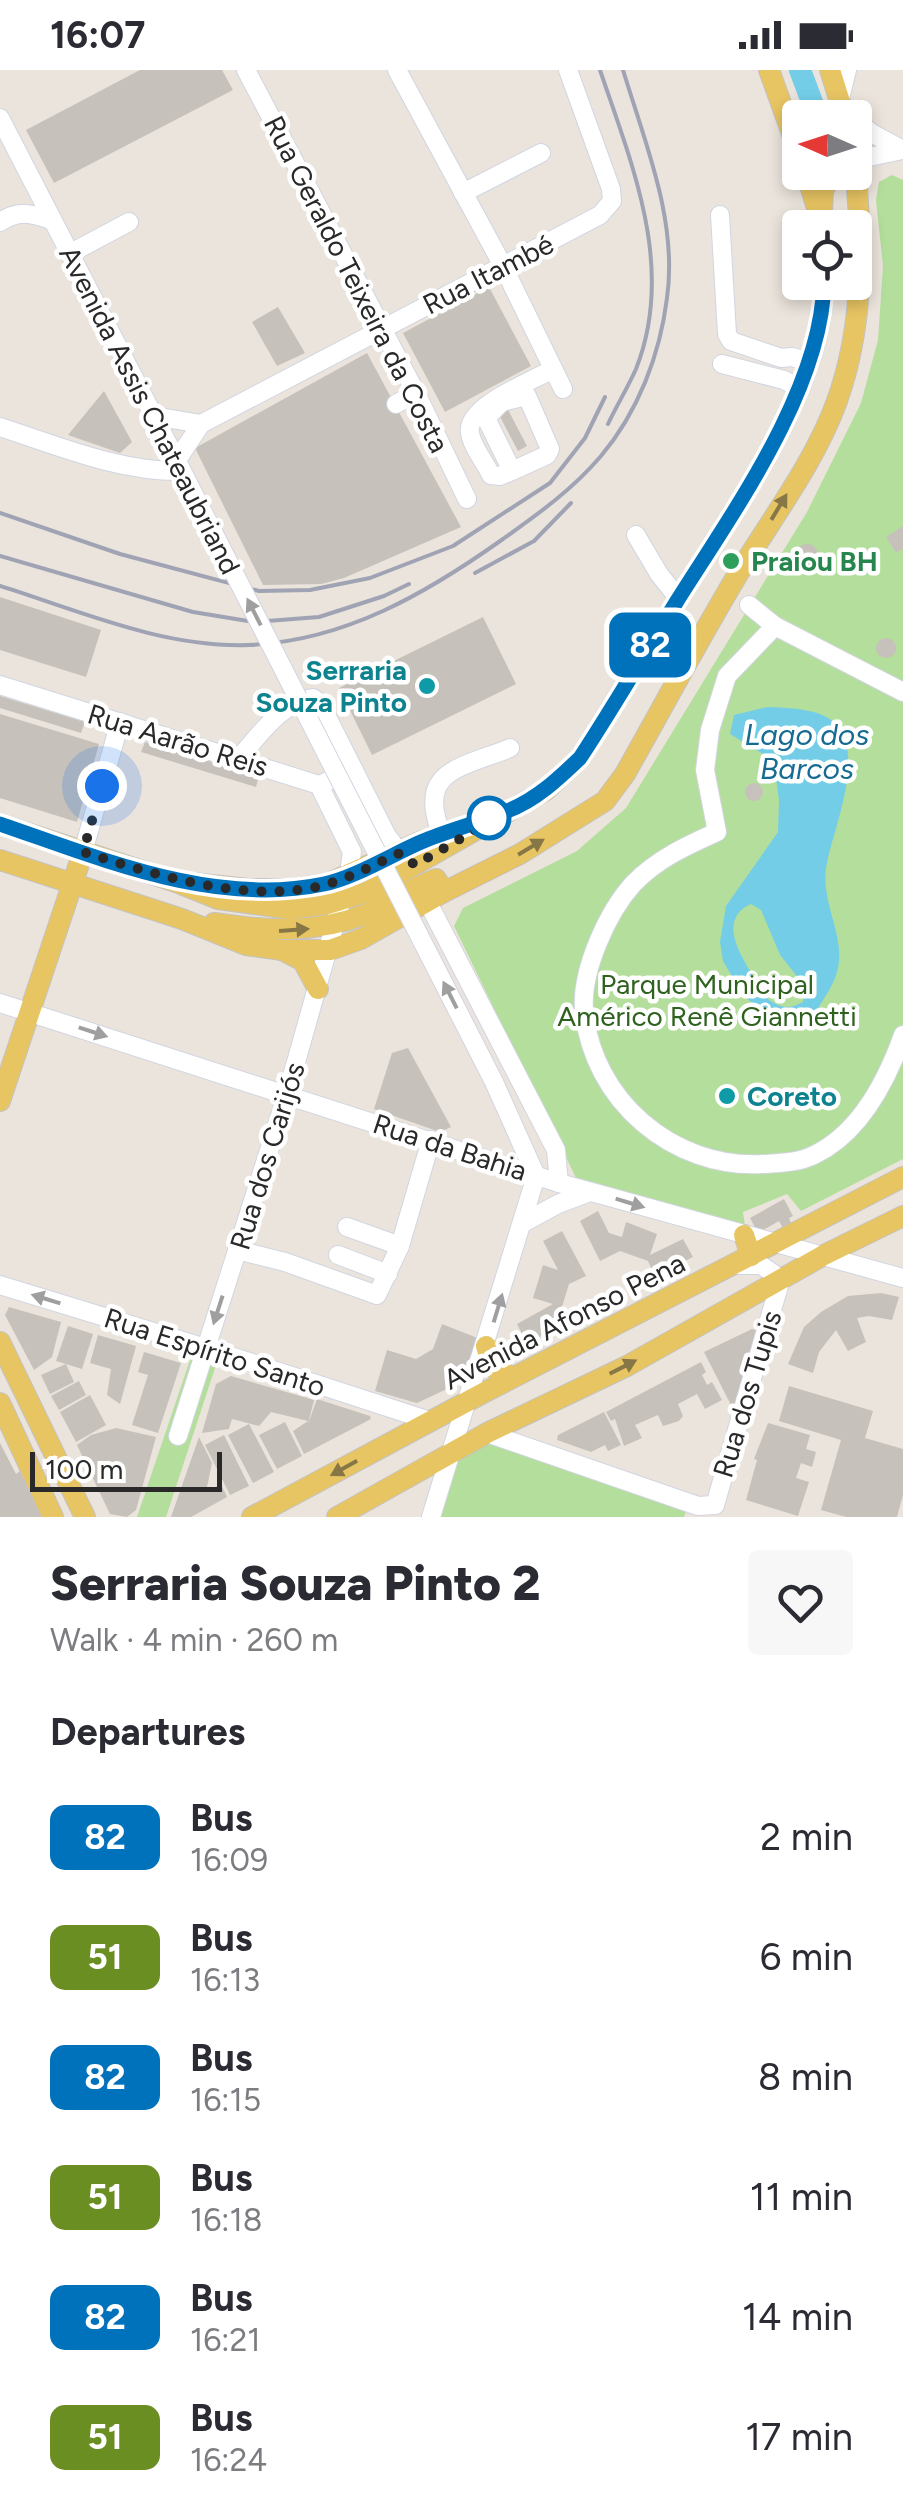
<!DOCTYPE html>
<html lang="en">
<head>
<meta charset="utf-8">
<style>
	body { margin:0; font-family:Figtree,sans-serif; background:#f7f7f7; color:#2b2b33; height:100vh; display:flex; flex-direction:column; font-size:38px; white-space:nowrap }
	* { box-sizing:border-box; margin:0 }
	p { font-size:32px; color:#7c7c81 }
	.icon { flex:none; width:55px; height:55px; fill:none; stroke:currentColor; stroke-width:2; stroke-linecap:round; stroke-linejoin:round }
	.map { position:relative; height:1447px; overflow:hidden }
	.side { display:flex; flex-direction:column; background:#fff; flex:1 }
	.side>* { flex:none }
	.badge { padding:0 20px; border-radius:15px; font-size:35px; line-height:65px }
	.needle { width:65px; rotate:273deg }
	.buttons { position:absolute; left:782px; top:30px; display:grid; gap:20px }
	.buttons a { display:grid; place-items:center; width:90px; height:90px; border-radius:10px; background:#fff; box-shadow:0 5px 15px #0003; font-size:50px }
	.scale { position:absolute; left:30px; bottom:25px; width:192px; box-sizing:border-box; padding-left:10px; border:5px solid #292929; border-top:0; font-size:28px; line-height:35px; white-space:nowrap; color:#292929; -webkit-text-stroke:8px #fff; paint-order:stroke }
	.you { position:absolute; width:50px; height:50px; margin:-25px; border:8px solid #fff; border-radius:50%; background:#1a73e8; box-shadow:0 0 0 15px #1a73e833 }
	.map>.badge { position:absolute; translate:-50% -50%; box-shadow:0 0 0 5px #fff }
	h2 { padding:0 50px; font-size:38px; line-height:90px }
	.round { display:grid; place-items:center; flex:none; width:105px; height:105px; border-radius:10px; background:#f7f7f7 }
	.headline { display:flex; align-items:center; justify-content:space-between; height:170px; padding:0 50px }
	h1 { font-size:48px; font-weight:800; line-height:75px }
	ul { padding:0; list-style:none }
	li { display:flex; align-items:center; gap:30px; height:120px; padding:0 50px }
	li div { flex:1 }
	li b { display:block; font-size:38px }
	li em { font-style:normal }
	li .badge { min-width:110px; font-weight:700; text-align:center }
	.status { display:flex; justify-content:space-between; align-items:center; height:70px; padding:0 50px; background:#fff; direction:ltr }
	.status svg { height:28px; fill:currentColor }
	.map>svg:first-child { display:block }
	.green { fill:#b4de9b }
	.water { fill:#74cde7; fill-rule:evenodd }
	.lines { fill:none; stroke-linecap:round; stroke-linejoin:round }
	.river { stroke:#74cde7; stroke-width:22 }
	.building { fill:#c6c1bb }
	.minor-casing { stroke:#d1d5e1; stroke-width:20 }
	.major-casing { stroke:#c3c3c3; stroke-width:22 }
	.minor { stroke:#fff; stroke-width:18 }
	.major { stroke:#e8c563; stroke-width:20 }
	.rail { stroke:#9fa3b3; stroke-width:4 }
	.minor-bridge-casing { stroke:#d1d5e1; stroke-width:20; stroke-linecap:butt }
	.minor-bridge { stroke:#fff; stroke-width:18 }
	.oneway { fill:#887746 }
	.oneway2 { fill:#9f9f9f }
	.line-casing { stroke:#fff; stroke-width:22 }
	.line { stroke:#0072bc; stroke-width:15 }
	.walk { stroke:#292929; stroke-width:10; stroke-dasharray:0 18 }
	.leisure-dot { fill:#2e9e5b; stroke:#fff; stroke-width:4 }
	.culture-dot { fill:#0f9aa8; stroke:#fff; stroke-width:4 }
	.stop-dot { fill:#fff; stroke:#0072bc; stroke-width:5 }
	.labels { text-anchor:middle; dominant-baseline:central; stroke-width:9; stroke-linejoin:round; paint-order:stroke }
	.street-label { font-size:28px; fill:#292929; stroke:#fff }
	.leisure-label { font-size:28px; font-weight:bold; fill:#27864d; stroke:#fff; text-anchor:start }
	.culture-label { font-size:28px; font-weight:bold; fill:#0d838f; stroke:#fff; text-anchor:end }
	.park-label { font-size:28px; fill:#2e621e; stroke:#fff }
	.water-label { font-size:30px; font-style:italic; fill:#156b92; stroke:#fff }
</style>
</head>
<body>
<div class="status"><b>16:07</b><svg viewBox="0 0 49 12"><path d="M0 12V9h3v3zM5 12V6h3v6zM10 12V3h3v9zM15 12V0h3v12zM26 1h20v11H26zM47 4h2v5h-2z"/></svg></div>
<div class="map">
<svg width="903" height="1447" viewBox="0 0 903 1447">
	<rect width="100%" height="100%" fill="#ebe4dc"/>
	<!-- green -->
	<g class="green">
		<path d="M892,105L903,110V1089L801,1141L787,1124L743,1142L745,1156L577,1110L454,856L463,838L577,781L626,738L807,442L861,333L878,270L883,196L876,130L879,112Z"/>
		<path d="M193,1281L218,1289L166,1447H137Z"/>
		<path d="M481,1367L686,1441L684,1447H431L452,1385Z"/>
	</g>
	<!-- water -->
	<path class="water" d="M767,637C789,638 826,638 839,658C863,691 834,757 827,793C819,827 842,859 839,891C838,909 826,925 817,940L784,948L764,943L743,925L723,891L720,872L726,836L778,762L779,730L776,708L763,684L730,664L734,645ZM751,834L761,840L780,885L804,915L803,932C797,935 789,939 781,936C762,931 755,909 746,894C734,874 723,846 751,834Z"/>
	<g class="lines">
		<!-- river -->
		<path class="river" d="M800,0L815,40"/>
	</g>
	<!-- building -->
	<g class="building">
		<path d="M140,0H222L233,20L54,113L26,60Z"/>
		<path d="M489,217L531,296L445,342L403,263Z"/>
		<path d="M278,237L305,283L277,296L252,252Z"/>
		<path d="M367,283L461,457L344,508L321,514L263,515L195,378Z"/>
		<path d="M104,321L132,372L120,383L68,365Z"/>
		<path d="M505,334L527,376L518,381L496,339Z"/>
		<path d="M903,456V479L896,483L886,467Z"/>
		<circle cx="807" cy="485" r="11"/>
		<path d="M0,527L101,560L86,607L0,580Z"/>
		<path d="M483,547L516,614L372,685L339,618Z"/>
		<circle cx="886" cy="578" r="10"/>
		<path d="M0,626L85,652L81,663L0,638Z"/>
		<path d="M0,644L99,674L77,752L0,728Z"/>
		<path d="M145,672L259,706L256,717L141,682Z"/>
		<circle cx="754" cy="722" r="9"/>
		<path d="M408,978L451,1057L440,1062L374,1039L392,983Z"/>
		<path d="M784,1129L793,1146L789,1148L791,1153L783,1158L779,1151L758,1163L750,1148Z"/>
		<path d="M598,1141L609,1163L622,1167L626,1152L657,1164L650,1185L683,1169L693,1187L655,1206L648,1191L620,1181L600,1191L580,1151Z"/>
		<path d="M562,1161L586,1206L569,1214L562,1237L570,1251L527,1274L517,1254L553,1234L533,1228L543,1195L558,1200L543,1171Z"/>
		<path d="M881,1223L899,1227L892,1250L869,1246L857,1248L866,1272L848,1281L836,1260L819,1282L813,1303L788,1294L804,1257L821,1242L848,1226Z"/>
		<path d="M9,1237L61,1252L52,1287L34,1300L5,1245Z"/>
		<path d="M442,1254L480,1269L464,1311L417,1333L375,1321L387,1280L416,1289L433,1279Z"/>
		<path d="M68,1256L93,1264L82,1299L66,1294L74,1312L50,1324L41,1305L66,1294L56,1291Z"/>
		<path d="M752,1259L758,1261L734,1341L704,1282Z"/>
		<path d="M98,1265L136,1276L120,1334L107,1325L111,1299L90,1293Z"/>
		<path d="M144,1282L181,1293L158,1363L132,1355L148,1305L138,1302Z"/>
		<path d="M701,1292L706,1302L702,1305L707,1315L712,1312L722,1330L705,1339L697,1324L678,1334L683,1346L679,1351L663,1356L658,1345L635,1355L642,1368L624,1376L615,1349L611,1351L606,1342Z"/>
		<path d="M231,1306L314,1330L308,1354L317,1329L370,1346L371,1349L304,1384L293,1361L308,1351L271,1342L259,1356L232,1349L229,1359L202,1363L216,1314Z"/>
		<path d="M79,1311L86,1325L59,1340L51,1326Z"/>
		<path d="M789,1316L873,1341L865,1368L903,1379V1425L897,1447H846L821,1440L841,1370L779,1351Z"/>
		<path d="M90,1325L106,1355L76,1372L60,1342Z"/>
		<path d="M604,1342L621,1375L608,1381L605,1375L591,1382L557,1370L558,1365Z"/>
		<path d="M285,1352L302,1386L277,1399L259,1365Z"/>
		<path d="M768,1353L810,1365L806,1379L816,1382L812,1397L801,1393L796,1408L809,1412L798,1446L746,1430L757,1390L754,1389Z"/>
		<path d="M249,1354L274,1402L253,1413L228,1365Z"/>
		<path d="M116,1358L156,1367L136,1440L127,1447L110,1444L77,1375L91,1365Z"/>
		<path d="M224,1365L249,1416L230,1425L205,1375Z"/>
		<path d="M199,1367L212,1393L206,1422L221,1414L227,1427L191,1447H171Z"/>
		<path d="M0,1373L16,1404L20,1401L44,1447H0Z"/>
	</g>
	<g class="lines">
		<defs>
			<g id="minor">
				<path d="M246,0L416,323L467,429"/>
				<path d="M397,0L503,196L563,319"/>
				<path d="M840,29L847,0"/>
				<path d="M0,48L181,399"/>
				<path d="M855,50L873,64L903,80"/>
				<path d="M855,90L902,80"/>
				<path d="M463,123L541,83"/>
				<path d="M720,145L727,264L731,271L781,288L792,287L809,292"/>
				<path d="M0,152C18,140 31,143 51,150"/>
				<path d="M69,184L129,152"/>
				<path d="M722,294L784,310L799,318"/>
				<path d="M396,334L416,323"/>
				<path d="M154,346L201,354"/>
				<path d="M0,357C59,376 119,402 182,401"/>
				<path d="M177,390L201,354L600,145L612,131L611,119L568,0"/>
				<path d="M512,401L547,385L550,379L527,326L502,332L488,346V352L512,401L500,406L491,405C485,392 472,377 470,363C465,336 533,311 553,299"/>
				<path d="M636,465L659,504L679,529"/>
				<path d="M749,535L775,556L903,622"/>
				<path d="M775,556L727,606L710,660L705,700L717,762C686,776 657,789 633,814C607,843 581,901 584,940C592,1030 673,1099 762,1094C779,1093 798,1093 814,1085C860,1063 887,1010 903,965"/>
				<path d="M0,615L319,715L354,700"/>
				<path d="M238,689C258,667 282,631 313,628L320,633L387,766L400,783"/>
				<path d="M442,765C415,700 461,698 510,678"/>
				<path d="M83,782L120,652"/>
				<path d="M422,821L556,1080L559,1113"/>
				<path d="M0,933L559,1113L903,1208"/>
				<path d="M494,1012L536,1106"/>
				<path d="M523,1153L558,1134L590,1122"/>
				<path d="M347,1157L400,1176"/>
				<path d="M237,1180L285,1192L377,1225L400,1176L431,1070"/>
				<path d="M338,1185L388,1204"/>
				<path d="M0,1215L206,1278L430,1351"/>
				<path d="M487,1363L698,1436L715,1435"/>
				<path d="M178,1366L287,1024L349,804L352,782L319,715"/>
				<path d="M715,1435L781,1209L761,1195H731"/>
				<path d="M431,1447L536,1106"/>
			</g>
			<g id="major">
				<path d="M769,0L800,86"/>
				<path d="M830,0L845,48"/>
				<path d="M806,102L823,158"/>
				<path d="M822,142L823,120L834,102"/>
				<path d="M0,754L176,812L218,829L290,839L328,834L367,822L546,720L580,688C613,636 645,583 677,531C732,443 823,318 824,212"/>
				<path d="M0,790L182,849L246,875L282,880H330L361,869L444,822L520,784L605,731L625,704C663,637 699,569 738,504C772,448 815,392 837,331C864,256 863,175 855,96"/>
				<path d="M193,813L249,819H293L329,813L422,771L461,758"/>
				<path d="M214,853C267,861 315,864 366,844C390,834 411,818 436,809L444,822"/>
				<path d="M284,881L303,891L318,919"/>
				<path d="M0,1031L83,782"/>
				<path d="M744,1165L751,1186"/>
				<path d="M0,1272L85,1447"/>
				<path d="M486,1276L492,1297L512,1307"/>
				<path d="M0,1333L53,1447"/>
				<path d="M252,1447L485,1322L903,1107"/>
				<path d="M337,1447L487,1363L627,1296L824,1185L903,1146"/>
			</g>
		</defs>
		<!-- minor casing -->
		<use href="#minor" class="minor-casing"/>
		<!-- major casing -->
		<use href="#major" class="major-casing"/>
		<!-- minor -->
		<use href="#minor" class="minor"/>
		<!-- major -->
		<use href="#major" class="major"/>
		<!-- rail -->
		<g class="rail">
			<path d="M600,0C632,95 676,198 636,299C628,317 617,335 608,354"/>
			<path d="M0,443L120,484L259,521L310,520L370,508L453,476L550,413L585,368L605,327"/>
			<path d="M0,486L193,542L254,552L319,547L384,526L409,514"/>
			<path d="M475,503L534,471L571,433"/>
			<path d="M0,516C80,541 163,578 249,575C345,571 427,523 503,469C538,444 572,420 601,386C638,342 660,285 667,228C678,151 645,73 623,0"/>
		</g>
		<defs>
			<path id="minor-bridge" d="M183,403L494,1012"/>
		</defs>
		<!-- minor-bridge casing -->
		<use href="#minor-bridge" class="minor-bridge-casing"/>
		<!-- minor-bridge -->
		<use href="#minor-bridge" class="minor-bridge"/>
	</g>
	<!-- one-way arrows -->
	<defs><path id="oneway-solid" d="M-6-.8H1V-3.2L6.5 0L1 3.2V.8H-6Z" transform="scale(2.5)"/></defs>
	<g class="oneway">
		<use href="#oneway-solid" transform="translate(779 437) rotate(-59)"/>
		<use href="#oneway-solid" transform="translate(531 777) rotate(-31)"/>
		<use href="#oneway-solid" transform="translate(294 860) rotate(-4)"/>
		<use href="#oneway-solid" transform="translate(623 1297) rotate(-27)"/>
		<use href="#oneway-solid" transform="translate(344 1398) rotate(151)"/>
	</g>
	<g class="oneway2">
		<use href="#oneway-solid" transform="translate(254 542) rotate(-117)"/>
		<use href="#oneway-solid" transform="translate(450 925) rotate(-117)"/>
		<use href="#oneway-solid" transform="translate(93 962) rotate(18)"/>
		<use href="#oneway-solid" transform="translate(630 1133) rotate(17)"/>
		<use href="#oneway-solid" transform="translate(46 1229) rotate(-163)"/>
		<use href="#oneway-solid" transform="translate(498 1238) rotate(-73)"/>
		<use href="#oneway-solid" transform="translate(218 1240) rotate(108)"/>
	</g>
	<g class="lines">
		<defs>
			<path id="line" d="M0,754C102,789 215,837 324,814C354,808 393,784 421,772C449,760 479,753 507,741C536,730 558,709 580,688C614,636 645,583 677,531C733,442 822,319 824,212"/>
		</defs>
		<!-- line casing -->
		<use href="#line" class="line-casing"/>
		<!-- line -->
		<use href="#line" class="line"/>
		<!-- walk -->
		<path class="walk" d="M102,716L83,782C156,805 252,836 328,814C352,807 377,793 400,783L415,795L484,755L489,748"/>
	</g>
	<!-- markers -->
	<circle class="leisure-dot" cx="731" cy="491" r="10"/>
	<g class="culture-dot">
		<circle cx="427" cy="616" r="10"/>
		<circle cx="727" cy="1026" r="10"/>
	</g>
	<circle class="stop-dot" cx="489" cy="748" r="20"/>
	<g class="labels">
		<!-- street labels -->
		<g class="street-label">
			<text transform="translate(488 204) rotate(-27)">Rua Itambé</text>
			<text transform="translate(357 214) rotate(63)">Rua Geraldo Teixeira da Costa</text>
			<text transform="translate(150 340) rotate(63)">Avenida Assis Chateaubriand</text>
			<text transform="translate(178 670) rotate(17)">Rua Aarão Reis</text>
			<text transform="translate(450 1077) rotate(18)">Rua da Bahia</text>
			<text transform="translate(267 1086) rotate(-73)">Rua dos Carijós</text>
			<text transform="translate(564 1251) rotate(-27)">Avenida Afonso Pena</text>
			<text transform="translate(215 1282) rotate(18)">Rua Espírito Santo</text>
			<text transform="translate(747 1324) rotate(-73)">Rua dos Tupis</text>
		</g>
		<!-- leisure labels -->
		<g class="leisure-label">
			<text x="751" y="491">Praiou BH</text>
		</g>
		<!-- culture labels -->
		<g class="culture-label">
			<text x="407" y="600">Serraria<tspan x="407" dy="32">Souza Pinto</tspan></text>
			<text x="747" y="1026" text-anchor="start">Coreto</text>
		</g>
		<!-- park labels -->
		<g class="park-label">
			<text x="707" y="914">Parque Municipal<tspan x="707" dy="32">Américo Renê Giannetti</tspan></text>
		</g>
		<!-- water labels -->
		<g class="water-label">
			<text x="807" y="664">Lago dos<tspan x="807" dy="34">Barcos</tspan></text>
		</g>
	</g>
</svg>
<div class="buttons">
<a><svg class="needle" viewBox="-14 -14 28 28"><path d="M0-13l5 13h-10z" fill="#e53935"/><path d="M0 13l5-13h-10z" fill="#7c7c81"/></svg></a>
<a><svg class="icon" aria-label="locate" viewBox="0 0 24 24"><circle cx="12" cy="12" r="6"/><path d="M12 2v4M12 18v4M2 12h4M18 12h4"/></svg></a>
</div>
<div class="scale">100 m</div>
<div class="you" style="left:102px;top:716px"></div>
<b class="badge" style="left:650px;top:575px;background:#0072bc;color:#fff">82</b>
</div>
<section class="side">
<div class="headline"><div><h1>Serraria Souza Pinto 2</h1><p>Walk · 4 min · 260 m</p></div><a class="round"><svg class="icon" aria-label="heart" viewBox="0 0 24 24"><path d="M12 20l-8-8c-3-5 5-10 8-4 3-6 11-1 8 4z"/></svg></a></div>
<h2>Departures</h2>
<ul>
<li><span class="badge" style="background:#0072bc;color:#fff">82</span><div><b>Bus</b><p>16:09</p></div><em>2 min</em></li>
<li><span class="badge" style="background:#6b8e23;color:#fff">51</span><div><b>Bus</b><p>16:13</p></div><em>6 min</em></li>
<li><span class="badge" style="background:#0072bc;color:#fff">82</span><div><b>Bus</b><p>16:15</p></div><em>8 min</em></li>
<li><span class="badge" style="background:#6b8e23;color:#fff">51</span><div><b>Bus</b><p>16:18</p></div><em>11 min</em></li>
<li><span class="badge" style="background:#0072bc;color:#fff">82</span><div><b>Bus</b><p>16:21</p></div><em>14 min</em></li>
<li><span class="badge" style="background:#6b8e23;color:#fff">51</span><div><b>Bus</b><p>16:24</p></div><em>17 min</em></li>
</ul>
</section>
</body>
</html>
